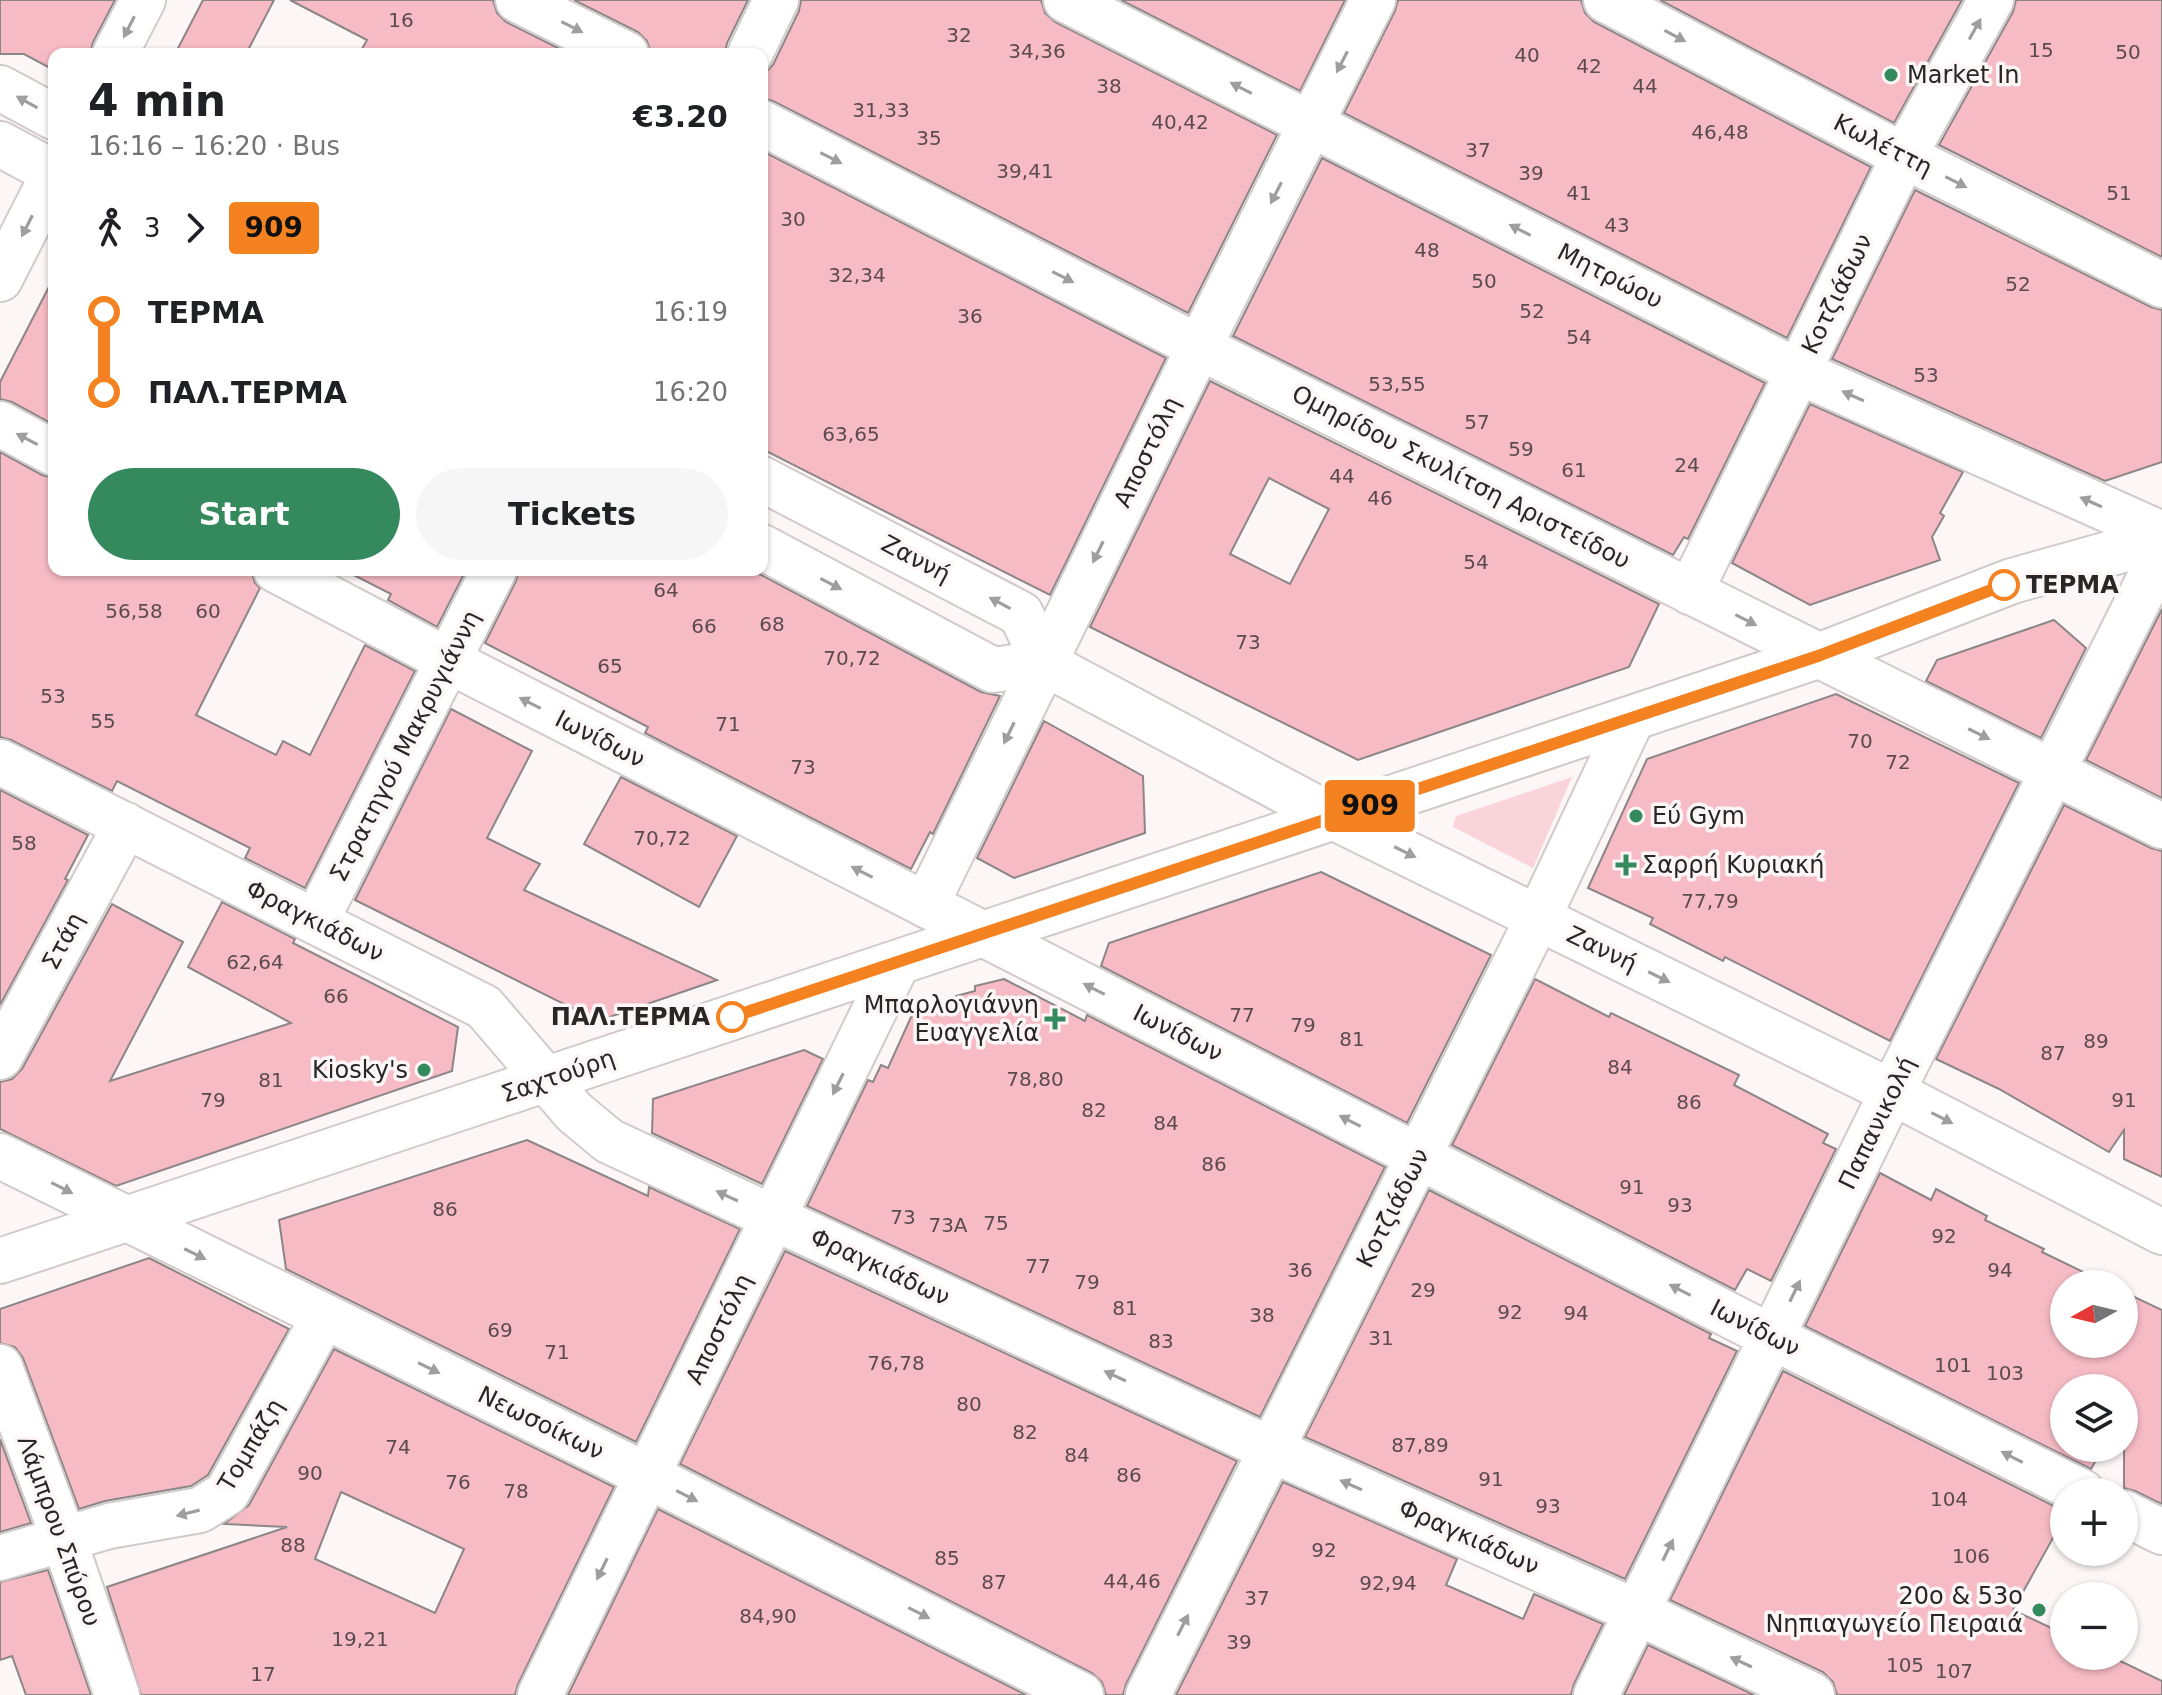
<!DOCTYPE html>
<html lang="en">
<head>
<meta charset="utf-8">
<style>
	body { margin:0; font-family:"DejaVu Sans",sans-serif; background:#f6f6f6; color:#202124; height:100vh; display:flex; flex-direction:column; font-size:30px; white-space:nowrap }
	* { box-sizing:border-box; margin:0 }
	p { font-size:26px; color:#757577 }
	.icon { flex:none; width:44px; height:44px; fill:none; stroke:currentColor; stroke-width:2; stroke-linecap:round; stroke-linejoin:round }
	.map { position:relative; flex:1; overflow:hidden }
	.panel { position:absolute; left:48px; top:48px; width:720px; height:528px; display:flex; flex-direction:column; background:#fff; border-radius:16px; box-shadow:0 2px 6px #0004 }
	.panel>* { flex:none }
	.badge { padding:0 16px; border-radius:6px; font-size:28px; line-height:52px }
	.needle { width:52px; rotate:262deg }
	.fabs { position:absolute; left:2050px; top:1270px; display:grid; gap:16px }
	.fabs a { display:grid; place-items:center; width:88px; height:88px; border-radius:50%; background:#fff; box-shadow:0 2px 6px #0004; font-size:40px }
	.map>.badge { position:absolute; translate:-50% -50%; box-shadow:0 0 0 4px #fff }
	.legs { display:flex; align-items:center; gap:12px; height:88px; padding:0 40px; font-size:26px }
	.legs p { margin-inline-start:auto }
	.overview { display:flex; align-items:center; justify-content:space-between; height:136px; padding:0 40px }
	h1 { font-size:44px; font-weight:700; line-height:60px }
	.action { display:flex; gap:16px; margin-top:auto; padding:16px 40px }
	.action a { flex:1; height:92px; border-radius:48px; background:#34895d; color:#fff; font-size:32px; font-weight:700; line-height:92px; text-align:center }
	.action a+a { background:#f6f6f6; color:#202124 }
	ul { padding:0 40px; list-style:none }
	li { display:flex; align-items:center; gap:28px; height:80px; font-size:30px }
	li i { display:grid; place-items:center; width:12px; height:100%; margin:0 10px; background:currentColor }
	li i::after { content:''; width:20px; height:20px; margin:-10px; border:6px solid; border-radius:50%; background:#fff }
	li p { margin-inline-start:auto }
	li:first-child i { background:linear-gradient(#0000 50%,currentColor 0) }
	li:last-child i { background:linear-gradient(currentColor 50%,#0000 0) }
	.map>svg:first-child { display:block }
	.green { fill:#f9d4d9 }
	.building { fill:#f6bbc5; stroke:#8c8686; stroke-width:2; fill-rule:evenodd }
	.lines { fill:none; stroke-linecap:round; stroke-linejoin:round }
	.minor-casing { stroke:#d1cacb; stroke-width:48 }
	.minor { stroke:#fff; stroke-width:44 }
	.oneway { fill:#9f9d9d }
	.line-1-casing { stroke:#fff; stroke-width:18 }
	.line-1 { stroke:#f58220; stroke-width:12 }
	.poi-dot { fill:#34895d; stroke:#fdf6f7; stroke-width:3 }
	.stop-1-dot { fill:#fff; stroke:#f58220; stroke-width:4 }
	.labels { text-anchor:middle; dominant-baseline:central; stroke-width:7; stroke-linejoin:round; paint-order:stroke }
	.number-label { font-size:20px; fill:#5c4b4e }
	.poi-label { font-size:24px; fill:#292626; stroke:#fdf6f7; text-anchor:start }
	.street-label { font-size:24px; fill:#292626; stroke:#fdf6f7 }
	.stop-label { font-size:24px; font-weight:bold; fill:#292626; stroke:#fdf6f7; text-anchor:start }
</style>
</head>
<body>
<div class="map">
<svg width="2162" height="1695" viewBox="0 0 2162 1695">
	<rect width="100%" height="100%" fill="#fdf6f7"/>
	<!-- green -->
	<path class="green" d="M1572,777L1533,868L1453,827L1456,816Z"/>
	<!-- building -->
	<g class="building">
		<path d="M0,0H115L93,42L90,54H54V70L24,54H0Z"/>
		<path d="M203,0H274L246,54H175Z"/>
		<path d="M290,0H493L497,13L506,22L570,54H359L367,40Z"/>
		<path d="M574,0H748L727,43L725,54H651L647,41L638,32Z"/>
		<path d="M801,0H1041L1045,13L1055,22L1277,135L1188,313L773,101L762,98V76L773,65L799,11Z"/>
		<path d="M1121,0H1345L1300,91Z"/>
		<path d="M1398,0H1581L1585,13L1594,22L1871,167L1787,338L1344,113L1395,11Z"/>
		<path d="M1660,0H1962L1894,123Z"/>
		<path d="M2016,0H2162V257L1939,145L2013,12Z"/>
		<path d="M762,151L1166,358L1050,595L762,449Z"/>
		<path d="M1322,158L1765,383L1688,539L1684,537L1673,555L1233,336Z"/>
		<path d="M1915,190L2151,307L2162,310V462L2105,481L1832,359Z"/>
		<path d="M54,277V425L12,402L0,399V382Z"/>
		<path d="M1210,381L1659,604L1629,667L1358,760L1090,627ZM1269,478L1329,509L1290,584L1230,554Z"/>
		<path d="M1810,404L1963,472L1940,513L1944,516L1932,537L1940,560L1810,605L1732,563Z"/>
		<path d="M0,452L42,475L54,478V570H251L255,583L260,588L196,715L276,755L283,741L310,755L365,645L415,671L305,888L245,858L250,848L117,781L112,791L11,740L0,737Z"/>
		<path d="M344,570H466L437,627L388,600L391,594Z"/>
		<path d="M519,570H752L981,692L1000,696L933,834L930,832L911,869L645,733L648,727L485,643L516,581Z"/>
		<path d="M2162,609V798L2086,760Z"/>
		<path d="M2054,620L2086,648L2041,738L1926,681L1937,660Z"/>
		<path d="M1836,694L2019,783L1890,1041L1725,957L1723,961L1650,924L1653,918L1588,888L1647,759Z"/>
		<path d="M451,709L532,751L487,838L540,864L524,890L717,980L598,1021L355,900Z"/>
		<path d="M1044,721L1143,776L1145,833L1014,878L977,858Z"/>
		<path d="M621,777L737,836L699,907L584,844Z"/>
		<path d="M0,790L88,835L65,879L68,880L0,1005Z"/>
		<path d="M2064,805L2151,848L2162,851V1177L2124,1159V1130L2109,1152L1999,1089L1936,1059Z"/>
		<path d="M1321,872L1491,955L1407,1123L1101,966L1109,943Z"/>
		<path d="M222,902L295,939L293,943L458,1027L452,1071L116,1186L0,1129V1082L12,1079L22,1069L112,904L183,942L110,1081L291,1023L188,967Z"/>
		<path d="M1004,979L1085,1021L1087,1015L1385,1167L1260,1417L807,1206L868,1080L873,1082L881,1065L888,1068L911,1017L957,1000L956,996L975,991V986Z"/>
		<path d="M1535,979L1609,1017L1611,1013L1739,1075L1734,1085L1828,1134L1823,1143L1836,1149L1771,1281L1747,1269L1735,1290L1452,1145Z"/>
		<path d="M804,1050L823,1059L762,1184L652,1133L653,1099Z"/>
		<path d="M527,1140L648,1196L649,1187L740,1229L636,1442L286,1269L279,1220Z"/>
		<path d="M1880,1173L1931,1200L1936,1189L1987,1216L1985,1220L2044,1249L2042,1252L2108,1284H2064V1344H2124V1292L2162,1310V1504L2135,1491L2124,1488V1388H2064V1448H2103L2091,1469L1805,1326Z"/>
		<path d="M1429,1190L1711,1334L1709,1338L1737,1351L1625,1579L1305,1437Z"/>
		<path d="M785,1251L1237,1461L1126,1684L1123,1695H1106L1102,1682L1092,1673L680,1464Z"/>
		<path d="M149,1258L289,1329L208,1475L191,1486L105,1501L79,1509L23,1358L15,1347L0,1343V1309Z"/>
		<path d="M334,1349L614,1487L518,1684L515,1695H141L107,1587L287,1527L224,1524L249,1505ZM341,1492L464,1549L435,1613L315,1559Z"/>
		<path d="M1783,1371L2064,1511V1518L2013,1610L2064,1634V1656H2110L2162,1681V1695H1837L1833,1682L1823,1672L1670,1600Z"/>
		<path d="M0,1439L31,1523L0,1532Z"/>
		<path d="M1283,1482L1457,1559L1446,1585L1523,1619L1534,1594L1603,1624L1574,1684L1571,1695H1176Z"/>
		<path d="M658,1509L1026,1695H568Z"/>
		<path d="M48,1570L91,1695H26L12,1656L0,1660V1582Z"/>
		<path d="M1648,1645L1754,1695H1624Z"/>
	</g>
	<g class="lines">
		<defs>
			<g id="minor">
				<path d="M518,0L626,54"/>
				<path d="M1066,0L1799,372L2162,534"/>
				<path d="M1606,0L1904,156L2162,285"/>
				<path d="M115,54L143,0"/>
				<path d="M750,54L776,0"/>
				<path d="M0,88L54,117"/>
				<path d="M762,123L1199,347L2162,826"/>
				<path d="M0,144L54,173"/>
				<path d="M0,279L54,173"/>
				<path d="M0,424L54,453"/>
				<path d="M762,479L1021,614L1044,663"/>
				<path d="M762,547L993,670L1044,663L1335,818L1892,1092L2162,1232"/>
				<path d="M276,570L449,661L1772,1337L2082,1492"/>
				<path d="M1690,592L1904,156L1991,0"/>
				<path d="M0,762L484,1007L574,1112L609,1141L1272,1450L1637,1612L1812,1695"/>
				<path d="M926,905L1199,347L1373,0"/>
				<path d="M316,921L494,570"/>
				<path d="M0,1057L126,825"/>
				<path d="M0,1156L648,1476L1081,1695"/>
				<path d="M0,1261L1818,656L2012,581L2162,539"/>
				<path d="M0,1367L63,1537L117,1695"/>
				<path d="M2124,1513L2162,1532"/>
				<path d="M0,1558L109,1526L200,1510L227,1493L324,1316"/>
				<path d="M540,1695L897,964"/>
				<path d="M1148,1695L1538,918L1632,719"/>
				<path d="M1596,1695L1892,1092L2162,553"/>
			</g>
		</defs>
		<!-- minor casing -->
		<use href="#minor" class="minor-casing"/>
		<!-- minor -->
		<use href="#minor" class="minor"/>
	</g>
	<!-- one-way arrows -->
	<defs><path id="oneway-solid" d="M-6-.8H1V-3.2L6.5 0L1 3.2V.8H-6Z" transform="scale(2)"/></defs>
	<g class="oneway">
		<use href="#oneway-solid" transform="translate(129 27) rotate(117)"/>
		<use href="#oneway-solid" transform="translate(572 27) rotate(27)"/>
		<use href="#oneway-solid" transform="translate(1975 29) rotate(-61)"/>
		<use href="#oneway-solid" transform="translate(1675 36) rotate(28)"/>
		<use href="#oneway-solid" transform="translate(1342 62) rotate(117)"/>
		<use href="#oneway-solid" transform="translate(1241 88) rotate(-153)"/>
		<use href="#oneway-solid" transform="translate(27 102) rotate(-151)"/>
		<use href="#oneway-solid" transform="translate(831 158) rotate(27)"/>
		<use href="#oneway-solid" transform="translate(1956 182) rotate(27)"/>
		<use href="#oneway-solid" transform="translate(1276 193) rotate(117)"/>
		<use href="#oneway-solid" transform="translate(27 226) rotate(117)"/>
		<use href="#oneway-solid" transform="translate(1520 230) rotate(-153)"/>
		<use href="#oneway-solid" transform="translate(1063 277) rotate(27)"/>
		<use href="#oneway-solid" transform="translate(1853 396) rotate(-156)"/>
		<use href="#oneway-solid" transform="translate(27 439) rotate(-152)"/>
		<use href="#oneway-solid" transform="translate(2091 502) rotate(-156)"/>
		<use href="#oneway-solid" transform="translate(1098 552) rotate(116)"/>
		<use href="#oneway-solid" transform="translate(831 584) rotate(28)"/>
		<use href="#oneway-solid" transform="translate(1000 603) rotate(-152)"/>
		<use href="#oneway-solid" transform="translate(1746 620) rotate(27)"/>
		<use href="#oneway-solid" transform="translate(530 703) rotate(-153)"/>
		<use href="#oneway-solid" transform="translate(1009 733) rotate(116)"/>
		<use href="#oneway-solid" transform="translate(1979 734) rotate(26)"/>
		<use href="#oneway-solid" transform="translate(1405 852) rotate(26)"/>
		<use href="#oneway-solid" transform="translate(862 872) rotate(-153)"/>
		<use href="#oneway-solid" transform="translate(1659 977) rotate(26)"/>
		<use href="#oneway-solid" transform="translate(1094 989) rotate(-153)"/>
		<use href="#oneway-solid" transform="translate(838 1084) rotate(116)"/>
		<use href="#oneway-solid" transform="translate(1942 1118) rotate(27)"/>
		<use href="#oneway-solid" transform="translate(1350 1121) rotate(-153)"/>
		<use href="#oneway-solid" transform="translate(62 1188) rotate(27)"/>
		<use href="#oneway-solid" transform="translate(727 1196) rotate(-155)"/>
		<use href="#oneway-solid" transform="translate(195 1254) rotate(26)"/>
		<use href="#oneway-solid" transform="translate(1680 1290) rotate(-153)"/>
		<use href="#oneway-solid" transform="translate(1795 1291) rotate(-64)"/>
		<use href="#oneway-solid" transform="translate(429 1368) rotate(26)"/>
		<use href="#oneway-solid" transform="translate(1115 1376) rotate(-155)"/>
		<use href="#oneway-solid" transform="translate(2012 1457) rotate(-153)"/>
		<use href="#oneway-solid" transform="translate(1351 1485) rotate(-156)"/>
		<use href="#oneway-solid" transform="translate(687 1496) rotate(27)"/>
		<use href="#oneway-solid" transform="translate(188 1513) rotate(166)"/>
		<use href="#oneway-solid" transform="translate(1668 1550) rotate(-64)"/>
		<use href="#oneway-solid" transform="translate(602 1569) rotate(116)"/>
		<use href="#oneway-solid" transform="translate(919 1613) rotate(27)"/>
		<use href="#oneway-solid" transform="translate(1183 1625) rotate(-63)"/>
		<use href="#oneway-solid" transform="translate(1741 1662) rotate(-155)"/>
	</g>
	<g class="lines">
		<defs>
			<path id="line-1" d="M732,1017L1818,656L2004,585"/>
		</defs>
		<!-- line-1 casing -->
		<use href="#line-1" class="line-1-casing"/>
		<!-- line-1 -->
		<use href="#line-1" class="line-1"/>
	</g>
	<!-- markers -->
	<g class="poi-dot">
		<circle cx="1891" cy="75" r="8"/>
		<circle cx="1636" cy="816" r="8"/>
		<path d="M1622 853h8v8h8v8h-8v8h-8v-8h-8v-8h8z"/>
		<path d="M1051 1007h8v8h8v8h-8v8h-8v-8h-8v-8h8z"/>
		<circle cx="424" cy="1070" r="8"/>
		<circle cx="2039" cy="1610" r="8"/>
	</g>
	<g class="stop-1-dot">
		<circle cx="2004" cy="585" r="14"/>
		<circle cx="732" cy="1017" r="14"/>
	</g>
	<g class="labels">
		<!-- number labels -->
		<g class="number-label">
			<text x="401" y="20">16</text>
			<text x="959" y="35">32</text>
			<text x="2041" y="50">15</text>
			<text x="1037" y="51">34,36</text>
			<text x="2128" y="52">50</text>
			<text x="1527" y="55">40</text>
			<text x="1589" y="66">42</text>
			<text x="1109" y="86">38</text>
			<text x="1645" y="86">44</text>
			<text x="881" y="110">31,33</text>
			<text x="1180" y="122">40,42</text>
			<text x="1720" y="132">46,48</text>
			<text x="929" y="138">35</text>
			<text x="1478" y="150">37</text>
			<text x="1025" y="171">39,41</text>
			<text x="1531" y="173">39</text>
			<text x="1579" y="193">41</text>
			<text x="2119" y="193">51</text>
			<text x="793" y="219">30</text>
			<text x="1617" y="225">43</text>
			<text x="1427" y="250">48</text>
			<text x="857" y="275">32,34</text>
			<text x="1484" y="281">50</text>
			<text x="2018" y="284">52</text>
			<text x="1532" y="311">52</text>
			<text x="970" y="316">36</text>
			<text x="1579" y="337">54</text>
			<text x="1926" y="375">53</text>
			<text x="1397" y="384">53,55</text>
			<text x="1477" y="422">57</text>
			<text x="851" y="434">63,65</text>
			<text x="1521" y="449">59</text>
			<text x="1687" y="465">24</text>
			<text x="1574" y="470">61</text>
			<text x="1342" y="476">44</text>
			<text x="1380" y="498">46</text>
			<text x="1476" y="562">54</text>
			<text x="666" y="590">64</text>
			<text x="134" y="611">56,58</text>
			<text x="208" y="611">60</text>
			<text x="772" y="624">68</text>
			<text x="704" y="626">66</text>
			<text x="1248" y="642">73</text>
			<text x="852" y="658">70,72</text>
			<text x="610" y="666">65</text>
			<text x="53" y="696">53</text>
			<text x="103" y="721">55</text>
			<text x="728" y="724">71</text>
			<text x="1860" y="741">70</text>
			<text x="1898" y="762">72</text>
			<text x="803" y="767">73</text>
			<text x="662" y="838">70,72</text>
			<text x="24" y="843">58</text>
			<text x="1710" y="901">77,79</text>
			<text x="255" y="962">62,64</text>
			<text x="336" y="996">66</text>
			<text x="1242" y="1015">77</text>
			<text x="1303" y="1025">79</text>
			<text x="1352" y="1039">81</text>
			<text x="2096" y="1041">89</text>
			<text x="2053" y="1053">87</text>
			<text x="1620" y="1067">84</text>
			<text x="1035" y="1079">78,80</text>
			<text x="271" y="1080">81</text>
			<text x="213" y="1100">79</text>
			<text x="2124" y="1100">91</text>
			<text x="1689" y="1102">86</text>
			<text x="1094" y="1110">82</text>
			<text x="1166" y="1123">84</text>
			<text x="1214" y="1164">86</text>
			<text x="1632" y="1187">91</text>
			<text x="1680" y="1205">93</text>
			<text x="445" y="1209">86</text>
			<text x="903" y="1217">73</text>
			<text x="996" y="1223">75</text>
			<text x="948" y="1225">73Α</text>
			<text x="1944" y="1236">92</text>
			<text x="1038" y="1266">77</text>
			<text x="1300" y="1270">36</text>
			<text x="2000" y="1270">94</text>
			<text x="1087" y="1282">79</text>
			<text x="1423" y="1290">29</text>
			<text x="1125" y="1308">81</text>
			<text x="1510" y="1312">92</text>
			<text x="1576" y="1313">94</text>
			<text x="1262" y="1315">38</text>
			<text x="500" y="1330">69</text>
			<text x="1381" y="1338">31</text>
			<text x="1161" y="1341">83</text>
			<text x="557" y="1352">71</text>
			<text x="896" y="1363">76,78</text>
			<text x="1953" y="1365">101</text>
			<text x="2005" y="1373">103</text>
			<text x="969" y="1404">80</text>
			<text x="1025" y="1432">82</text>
			<text x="1420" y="1445">87,89</text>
			<text x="398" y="1447">74</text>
			<text x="1077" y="1455">84</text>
			<text x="310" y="1473">90</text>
			<text x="1129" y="1475">86</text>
			<text x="1491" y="1479">91</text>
			<text x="458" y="1482">76</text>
			<text x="516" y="1491">78</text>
			<text x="1949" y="1499">104</text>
			<text x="1548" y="1506">93</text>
			<text x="293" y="1545">88</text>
			<text x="1324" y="1550">92</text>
			<text x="1971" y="1556">106</text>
			<text x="947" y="1558">85</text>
			<text x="1132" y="1581">44,46</text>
			<text x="994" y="1582">87</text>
			<text x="1388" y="1583">92,94</text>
			<text x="1257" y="1598">37</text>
			<text x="768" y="1616">84,90</text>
			<text x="360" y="1639">19,21</text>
			<text x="1239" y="1642">39</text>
			<text x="1905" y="1665">105</text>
			<text x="1954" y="1671">107</text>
			<text x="263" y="1674">17</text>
		</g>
		<!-- poi labels -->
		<g class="poi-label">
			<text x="1907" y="75">Market In</text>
			<text x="1652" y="816">Εύ Gym</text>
			<text x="1642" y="865">Σαρρή Κυριακή</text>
			<text x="1039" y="1005" text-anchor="end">Μπαρλογιάννη<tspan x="1039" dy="28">Ευαγγελία</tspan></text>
			<text x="408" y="1070" text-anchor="end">Kiosky's</text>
			<text x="2023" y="1596" text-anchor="end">20ο &amp; 53ο<tspan x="2023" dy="28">Νηπιαγωγείο Πειραιά</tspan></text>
		</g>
		<!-- street labels -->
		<g class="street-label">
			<text transform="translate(1883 145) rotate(27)">Κωλέττη</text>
			<text transform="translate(1610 276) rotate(27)">Μητρώου</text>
			<text transform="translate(1837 294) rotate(-64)">Κοτζιάδων</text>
			<text transform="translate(1147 452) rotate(-64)">Αποστόλη</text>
			<text transform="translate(1461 477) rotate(27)">Ομηρίδου Σκυλίτση Αριστείδου</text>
			<text transform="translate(916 559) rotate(28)">Ζαννή</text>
			<text transform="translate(600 739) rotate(27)">Ιωνίδων</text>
			<text transform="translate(405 746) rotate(-63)">Στρατηγού Μακρυγιάννη</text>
			<text transform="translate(315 921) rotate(27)">Φραγκιάδων</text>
			<text transform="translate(63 941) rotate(-62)">Στάη</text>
			<text transform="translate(1602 949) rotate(26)">Ζαννή</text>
			<text transform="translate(1178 1033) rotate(27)">Ιωνίδων</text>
			<text transform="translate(558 1076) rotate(-19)">Σαχτούρη</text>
			<text transform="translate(1877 1123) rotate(-64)">Παπανικολή</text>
			<text transform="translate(1393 1208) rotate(-63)">Κοτζιάδων</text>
			<text transform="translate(880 1267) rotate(25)">Φραγκιάδων</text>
			<text transform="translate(1755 1328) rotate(27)">Ιωνίδων</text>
			<text transform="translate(719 1329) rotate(-64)">Αποστόλη</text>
			<text transform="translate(541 1423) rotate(26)">Νεωσοίκων</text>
			<text transform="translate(251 1445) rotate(-59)">Τομπάζη</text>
			<text transform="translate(59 1531) rotate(70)">Λάμπρου Σπύρου</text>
			<text transform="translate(1469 1537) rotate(24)">Φραγκιάδων</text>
		</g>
		<!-- stop labels -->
		<g class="stop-label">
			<text x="2026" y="585">ΤΕΡΜΑ</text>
			<text x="710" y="1017" text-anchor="end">ΠΑΛ.ΤΕΡΜΑ</text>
		</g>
	</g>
</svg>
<div class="fabs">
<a><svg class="needle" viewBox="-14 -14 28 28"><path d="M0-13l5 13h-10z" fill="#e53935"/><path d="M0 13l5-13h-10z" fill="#757577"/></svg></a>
<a><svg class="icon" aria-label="layers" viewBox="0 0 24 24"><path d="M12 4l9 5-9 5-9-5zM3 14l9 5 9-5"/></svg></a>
<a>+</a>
<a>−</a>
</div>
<b class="badge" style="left:1370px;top:806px;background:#f58220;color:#111">909</b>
<section class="panel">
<div class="overview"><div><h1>4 min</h1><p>16:16 – 16:20 · Bus</p></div><b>€3.20</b></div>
<div class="legs"><svg class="icon" aria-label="walk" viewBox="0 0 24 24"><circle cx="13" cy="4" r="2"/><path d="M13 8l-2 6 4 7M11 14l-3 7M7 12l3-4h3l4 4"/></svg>3<svg class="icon" aria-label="forward" viewBox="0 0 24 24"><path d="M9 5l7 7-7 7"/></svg><b class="badge" style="background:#f58220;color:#111">909</b></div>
<ul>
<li><i style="color:#f58220"></i><b>ΤΕΡΜΑ</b><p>16:19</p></li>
<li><i style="color:#f58220"></i><b>ΠΑΛ.ΤΕΡΜΑ</b><p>16:20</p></li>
</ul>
<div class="action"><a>Start</a><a>Tickets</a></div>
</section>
</div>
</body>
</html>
